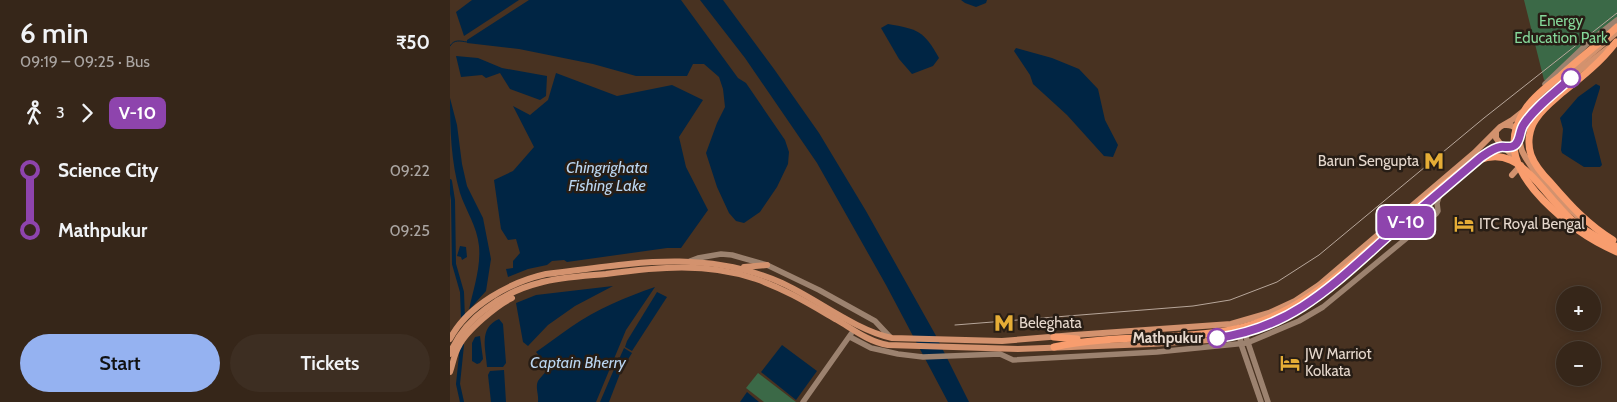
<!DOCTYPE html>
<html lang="en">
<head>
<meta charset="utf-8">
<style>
	body { margin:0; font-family:Cabin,sans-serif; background:#3d2e22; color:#f1f3f6; height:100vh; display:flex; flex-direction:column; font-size:19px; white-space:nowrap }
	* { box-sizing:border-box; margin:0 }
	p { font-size:16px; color:#aaa5a2 }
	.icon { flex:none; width:28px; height:28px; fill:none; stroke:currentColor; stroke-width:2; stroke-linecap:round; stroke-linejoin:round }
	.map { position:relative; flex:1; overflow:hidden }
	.side { display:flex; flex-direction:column; background:#362619; width:450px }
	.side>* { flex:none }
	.badge { padding:0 10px; border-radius:8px; font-size:18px; line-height:32px }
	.tools { position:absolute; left:1106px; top:286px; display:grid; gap:10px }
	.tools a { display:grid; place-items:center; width:45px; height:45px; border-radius:50%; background:#362619; box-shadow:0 2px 12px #0003,0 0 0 1px #504338; font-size:25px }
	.map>.badge { position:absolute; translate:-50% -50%; box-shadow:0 0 0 2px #fff }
	.legs { display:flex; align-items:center; gap:8px; height:55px; padding:0 20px; font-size:16px }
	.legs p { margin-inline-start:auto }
	.head { display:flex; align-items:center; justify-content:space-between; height:85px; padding:0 20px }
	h1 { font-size:28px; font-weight:600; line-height:38px }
	.cta { display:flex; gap:10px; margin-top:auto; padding:10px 20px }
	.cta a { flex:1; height:58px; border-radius:30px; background:#95b2f1; color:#111; font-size:20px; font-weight:600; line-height:58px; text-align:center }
	.cta a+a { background:#3d2e22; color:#f1f3f6 }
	ul { padding:0 20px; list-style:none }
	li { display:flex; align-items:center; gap:18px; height:60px; font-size:19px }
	li i { display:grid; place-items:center; width:8px; height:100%; margin:0 6px; background:currentColor }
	li i::after { content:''; width:12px; height:12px; margin:-6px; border:4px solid; border-radius:50%; background:#362619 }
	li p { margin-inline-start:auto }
	li:first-child i { background:linear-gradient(#0000 50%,currentColor 0) }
	li:last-child i { background:linear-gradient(currentColor 50%,#0000 0) }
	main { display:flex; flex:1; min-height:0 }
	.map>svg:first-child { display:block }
	.green { fill:#3b6947 }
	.water { fill:#002544 }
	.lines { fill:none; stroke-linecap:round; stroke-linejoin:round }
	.stream { stroke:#002544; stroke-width:1 }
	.canal { stroke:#002544; stroke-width:4 }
	.secondary { stroke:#9c826f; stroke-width:5.5 }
	.primary { stroke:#d3926e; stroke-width:6 }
	.highway { stroke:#f89d6e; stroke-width:7 }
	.rail { stroke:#b7a69a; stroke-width:1 }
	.line-1-casing { stroke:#fff; stroke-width:11 }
	.line-1 { stroke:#8e44ad; stroke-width:8 }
	.stop-1-dot { fill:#fff; stroke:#8e44ad; stroke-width:2.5 }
	.labels { text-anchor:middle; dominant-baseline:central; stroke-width:5; stroke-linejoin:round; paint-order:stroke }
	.park-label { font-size:15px; fill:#85d799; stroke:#271d15 }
	.poi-label { font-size:15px; fill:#e6d8cd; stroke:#271d15; text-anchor:start }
	.stop-label { font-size:15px; font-weight:bold; fill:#e6d8cd; stroke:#271d15; text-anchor:end }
	.water-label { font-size:16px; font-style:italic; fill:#bad5f0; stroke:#271d15 }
</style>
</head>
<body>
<main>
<section class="side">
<div class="head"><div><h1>6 min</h1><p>09:19 – 09:25 · Bus</p></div><b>₹50</b></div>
<div class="legs"><svg class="icon" aria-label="walk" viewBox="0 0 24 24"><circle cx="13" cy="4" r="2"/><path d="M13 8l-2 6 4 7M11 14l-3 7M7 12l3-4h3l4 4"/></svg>3<svg class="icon" aria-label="forward" viewBox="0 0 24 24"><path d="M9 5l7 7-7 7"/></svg><b class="badge" style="background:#8e44ad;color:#fff">V-10</b></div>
<ul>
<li><i style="color:#8e44ad"></i><b>Science City</b><p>09:22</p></li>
<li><i style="color:#8e44ad"></i><b>Mathpukur</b><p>09:25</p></li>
</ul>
<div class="cta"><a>Start</a><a>Tickets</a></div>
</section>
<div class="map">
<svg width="1167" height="402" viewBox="0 0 1167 402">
	<rect width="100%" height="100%" fill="#483221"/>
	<!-- green -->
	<g class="green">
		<path d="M1074,0H1167V20L1097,80H1094Z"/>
		<path d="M308,373L346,402H314L296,388Z"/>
	</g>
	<!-- water -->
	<g class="water">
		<path d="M22,0H69L14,36L6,12Z"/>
		<path d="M79,0H231L288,78L296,83L335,140L339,152L338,164L327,187L310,212L294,223L286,221L279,213L267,187L256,153L267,123L275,107L273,89L269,77L254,64H243L237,76H186L143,64L69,49L17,43V40Z"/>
		<path d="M250,0H273L324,69L369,133L416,211L485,334L519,402H498L436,285L367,163L295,58Z"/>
		<path d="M511,0H537L536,3L526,7L515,3Z"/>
		<path d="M438,24C468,29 474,31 489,58L483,66L462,74L449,59L431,28Z"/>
		<path d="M566,48L602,58L629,69L648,89L655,120L668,145L663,157L654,156L617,115L583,84L580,75L564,51Z"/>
		<path d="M6,56L28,58L52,68L97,76L96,96L90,100L60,89L50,73L36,78L32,75L11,77Z"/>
		<path d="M106,73L167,96L222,85L253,100L229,137L236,167L258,210L231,248H217L117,262L114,260L102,261L97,265L78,269L58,277L56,269L63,268V261L70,253L66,239L58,240L51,229L44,180L63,171L84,147L63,106L80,115L98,100Z"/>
		<path d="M1146,84L1150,86V88L1142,114V126L1152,165L1150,167H1134L1112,153L1111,150L1113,129L1110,118L1128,97Z"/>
		<path d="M0,98L7,125L12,164L17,186L33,218L41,259L36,291L19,310C23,290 31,268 29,246C27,226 16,211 10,193C1,162 0,129 0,98Z"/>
		<path d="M10,246L16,247L17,257L12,260L11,257L7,256Z"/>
		<path d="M163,286L125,306L98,325L78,346L73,342L66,303L86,295Z"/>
		<path d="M205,287L176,330L146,402H88C89,395 85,387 88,381C90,378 94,374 96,371V364L86,352C98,344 109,335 121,327C147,309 176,297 205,287Z"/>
		<path d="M207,292L217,297L182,351L175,347L177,341Z"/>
		<path d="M49,319L53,324L56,363L53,367H37C36,349 28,328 49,319Z"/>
		<path d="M30,336L33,359L30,363L27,364L22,361V343L25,337Z"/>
		<path d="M332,345L367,371L346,400L311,372Z"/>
		<path d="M174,348L182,353L172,369L166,366Z"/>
		<path d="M165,367L171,371L159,402H150Z"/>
		<path d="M54,370L56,402H41L38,375L40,371Z"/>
		<path d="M297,392L309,402H290Z"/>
	</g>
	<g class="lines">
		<!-- stream -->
		<path class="stream" d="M0,46C4,39 10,41 17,42"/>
		<!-- canal -->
		<g class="canal">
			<path d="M0,181L3,200L4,264L12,292L13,319"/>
			<path d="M12,402L8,384L12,345"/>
		</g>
		<!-- secondary -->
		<g class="secondary">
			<path d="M1095,84L1139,42L1167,20"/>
			<path d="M240,261L248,258L271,254L282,255L317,265L369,290L425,321L440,337"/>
			<path d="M793,328L818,402"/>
			<path d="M789,331L791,344L811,402"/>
			<path d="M400,337L421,348L448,354L473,357L550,354L563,360L707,352L797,343L849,321L873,307L986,214L988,211L987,203L990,194"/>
			<path d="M353,402L401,334"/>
		</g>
		<!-- primary -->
		<g class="primary">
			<path d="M1055,125C1073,124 1067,142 1073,153C1084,174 1110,203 1129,217"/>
			<path d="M1046,132V138L1052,146L1062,147L1067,142"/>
			<path d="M1069,135C1075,110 1140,62 1161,46"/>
			<path d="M1054,147L1067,160"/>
			<path d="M1028,160L1041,151L1052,146"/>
			<path d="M1062,175L1071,165"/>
			<path d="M935,240L1001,183"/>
			<path d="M294,267L317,265"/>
			<path d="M0,339C17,306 60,282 96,274C179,264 253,248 332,283C367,299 405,330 442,338L552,341L624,335L781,324L819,313L845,301L869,285L1024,153L1050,127L1062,120L1080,106L1167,32"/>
			<path d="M0,354C13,319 53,292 89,283C110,277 134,276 156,274C207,267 257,262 306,279C335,289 361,305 387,320C404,330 419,342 438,345L568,349L701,344L760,340L784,336L813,327L852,308L876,291L927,246"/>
			<path d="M0,372C3,364 4,354 9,346C16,331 47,305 62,298"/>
		</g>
		<!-- highway -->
		<g class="highway">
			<path d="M1167,27C1148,44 1128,60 1109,77C1097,86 1084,96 1076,108C1052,143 1067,173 1093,200C1116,223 1137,239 1167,252"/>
			<path d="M1163,240C1138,225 1120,205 1101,183C1093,175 1085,166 1081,155C1077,143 1079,129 1086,119C1093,108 1104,100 1113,92C1132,77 1152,61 1166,42"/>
			<path d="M604,337L627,339"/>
			<path d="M604,347C662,334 722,341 781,330C847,317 896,269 945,226C967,207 989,188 1012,170C1064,130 1087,189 1121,219C1134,231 1151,239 1167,247"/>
		</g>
		<!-- rail -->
		<path class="rail" d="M505,325L743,306L780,300L827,282L869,255L1034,118L1167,13"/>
	</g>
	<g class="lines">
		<defs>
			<path id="line-1" d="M767,338C842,328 884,284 937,237C968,211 999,184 1030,158C1036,154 1043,148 1050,147C1055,146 1060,149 1065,145C1071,140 1069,131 1074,124C1086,106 1105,93 1121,78"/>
		</defs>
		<!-- line-1 casing -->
		<use href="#line-1" class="line-1-casing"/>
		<!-- line-1 -->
		<use href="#line-1" class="line-1"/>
	</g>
	<!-- icons -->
	<defs>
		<symbol id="metro-bare" viewBox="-9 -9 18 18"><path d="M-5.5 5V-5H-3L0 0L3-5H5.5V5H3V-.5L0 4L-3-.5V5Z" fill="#e5ad36" stroke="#271d15" stroke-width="2.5" paint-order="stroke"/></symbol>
		<symbol id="hotel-bare" viewBox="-9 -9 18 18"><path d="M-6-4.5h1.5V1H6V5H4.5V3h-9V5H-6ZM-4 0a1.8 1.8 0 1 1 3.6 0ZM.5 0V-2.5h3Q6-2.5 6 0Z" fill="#e5ad36" stroke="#271d15" stroke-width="2.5" paint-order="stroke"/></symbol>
	</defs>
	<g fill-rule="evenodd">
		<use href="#metro-bare" x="970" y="147" width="28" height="28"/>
		<use href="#hotel-bare" x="1000" y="210" width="28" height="28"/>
		<use href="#metro-bare" x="540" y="309" width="28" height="28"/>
		<use href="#hotel-bare" x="826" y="349" width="28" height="28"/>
	</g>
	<!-- markers -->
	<g class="stop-1-dot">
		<circle cx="1121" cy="78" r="9"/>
		<circle cx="767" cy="338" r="9"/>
	</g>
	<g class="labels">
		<!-- park labels -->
		<g class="park-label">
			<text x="1111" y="21">Energy<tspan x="1111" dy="17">Education Park</tspan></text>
		</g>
		<!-- poi labels -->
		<g class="poi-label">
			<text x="969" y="161" text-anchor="end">Barun Sengupta</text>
			<text x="1029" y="224">ITC Royal Bengal</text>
			<text x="569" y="323">Beleghata</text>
			<text x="855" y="354">JW Marriot<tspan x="855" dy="17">Kolkata</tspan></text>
		</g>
		<!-- stop labels -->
		<g class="stop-label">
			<text x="753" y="338">Mathpukur</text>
		</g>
		<!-- water labels -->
		<g class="water-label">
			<text x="157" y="167">Chingrighata<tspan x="157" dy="18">Fishing Lake</tspan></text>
			<text x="128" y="362">Captain Bherry</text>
		</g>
	</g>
</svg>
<div class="tools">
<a>+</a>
<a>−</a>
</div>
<b class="badge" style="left:956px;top:222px;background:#8e44ad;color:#fff">V-10</b>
</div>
</main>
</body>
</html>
